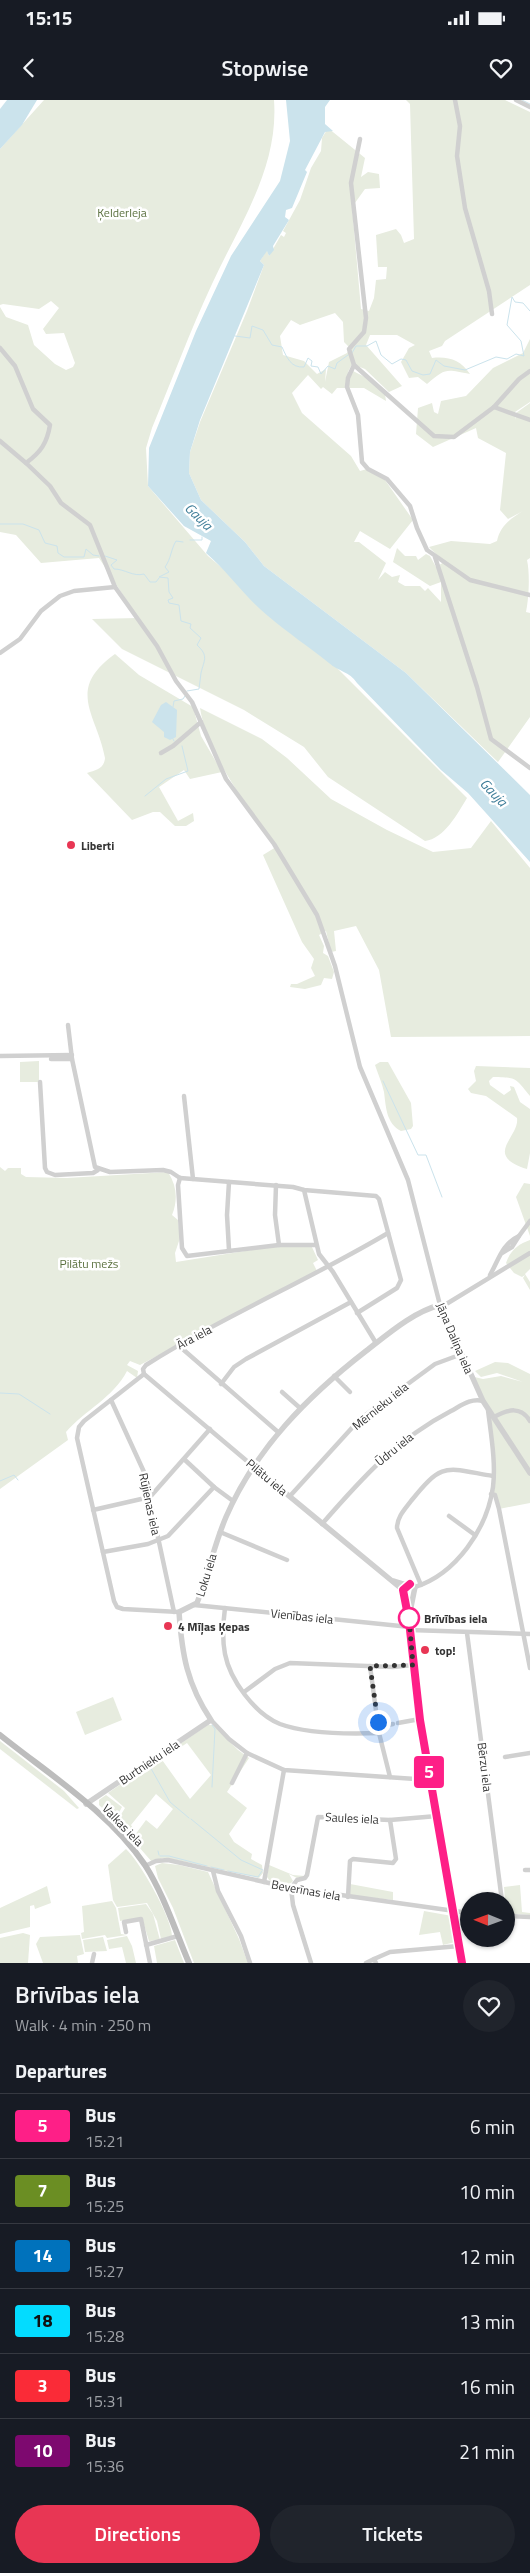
<!DOCTYPE html>
<html lang="en">
<head>
<meta charset="utf-8">
<style>
	body { margin:0; font-family:"Titillium Web",sans-serif; background:#20242c; color:#f1f3f6; height:100vh; display:flex; flex-direction:column; font-size:19px; white-space:nowrap }
	* { box-sizing:border-box; margin:0 }
	p { font-size:16px; color:#9ea1a6 }
	.icon { flex:none; width:28px; height:28px; fill:none; stroke:currentColor; stroke-width:2; stroke-linecap:round; stroke-linejoin:round }
	.map { position:relative; height:1863px; overflow:hidden }
	.drawer { display:flex; flex-direction:column; background:#171b24; flex:1 }
	.drawer>* { flex:none }
	.badge { padding:0 10px; border-radius:4px; font-size:18px; line-height:32px }
	.needle { width:32px; rotate:271deg }
	.controls { position:absolute; left:460px; top:1792px; display:grid; gap:10px }
	.controls a { display:grid; place-items:center; width:55px; height:55px; border-radius:50%; background:#171b24; box-shadow:0 1px 4px #0004; font-size:25px }
	.you { position:absolute; width:25px; height:25px; margin:-12px; border:4px solid #fff; border-radius:50%; background:#1a73e8; box-shadow:0 0 0 8px #1a73e833 }
	.map>.badge { position:absolute; translate:-50% -50%; box-shadow:0 0 0 2px #fff }
	h2 { padding:0 15px; font-size:19px; line-height:45px }
	.round { display:grid; place-items:center; flex:none; width:52px; height:52px; border-radius:26px; background:#20242c }
	.overview { display:flex; align-items:center; justify-content:space-between; height:85px; padding:0 15px }
	h1 { font-size:24px; font-weight:600; line-height:38px }
	.primary-button { display:flex; gap:10px; margin-top:auto; padding:10px 15px }
	.primary-button a { flex:1; height:58px; border-radius:30px; background:#e83654; color:#fff; font-size:20px; font-weight:600; line-height:58px; text-align:center }
	.primary-button a+a { background:#20242c; color:#f1f3f6 }
	ul { padding:0; list-style:none }
	li { display:flex; align-items:center; gap:15px; height:65px; padding:0 15px; border-top:1px solid #363941 }
	li div { flex:1 }
	li b { display:block; font-size:19px }
	li em { font-style:normal }
	li .badge { min-width:55px; font-weight:700; text-align:center }
	.status { display:flex; justify-content:space-between; align-items:center; height:35px; padding:0 25px; background:#171b24; direction:ltr }
	.status svg { height:14px; fill:currentColor }
	header { display:flex; justify-content:space-between; align-items:center; height:65px; padding:0 15px; background:#171b24; font-size:22px; font-weight:600 }
	.map>svg:first-child { display:block }
	.green { fill:#e7ecdf; fill-rule:evenodd }
	.water { fill:#cbe3ec }
	.lines { fill:none; stroke-linecap:round; stroke-linejoin:round }
	.stream { stroke:#cbe3ec; stroke-width:1 }
	.minor { stroke:#d0d0d0; stroke-width:4.5 }
	.tertiary { stroke:#d0d0d0; stroke-width:5.5 }
	.secondary { stroke:#bdbdbd; stroke-width:6 }
	.line-casing { stroke:#fff; stroke-width:11 }
	.line { stroke:#fe1f87; stroke-width:8 }
	.walk { stroke:#333; stroke-width:5; stroke-dasharray:0 9 }
	.poi-dot { fill:#e83654; stroke:#fff; stroke-width:2 }
	.stop-dot { fill:#fff; stroke:#fe1f87; stroke-width:2.5 }
	.labels { text-anchor:middle; dominant-baseline:central; stroke-width:5; stroke-linejoin:round; paint-order:stroke }
	.park-label { font-size:12px; fill:#5a703e; stroke:#fff }
	.poi-label { font-size:12px; font-weight:bold; fill:#333; stroke:#fff; text-anchor:start }
	.street-label { font-size:12px; fill:#333; stroke:#fff }
	.stop-label { font-size:12px; font-weight:bold; fill:#333; stroke:#fff; text-anchor:start }
	.water-label { font-size:14px; font-style:italic; fill:#3e7d98; stroke:#fff }
</style>
</head>
<body>
<div class="status"><b>15:15</b><svg viewBox="0 0 49 12"><path d="M0 12V9h3v3zM5 12V6h3v6zM10 12V3h3v9zM15 12V0h3v12zM26 1h20v11H26zM47 4h2v5h-2z"/></svg></div>
<header><svg class="icon" aria-label="back" viewBox="0 0 24 24"><path d="M15 5l-7 7 7 7"/></svg>Stopwise<svg class="icon" aria-label="heart" viewBox="0 0 24 24"><path d="M12 20l-8-8c-3-5 5-10 8-4 3-6 11-1 8 4z"/></svg></header>
<div class="map">
<svg width="530" height="1863" viewBox="0 0 530 1863">
	<rect width="100%" height="100%" fill="#fff"/>
	<!-- green -->
	<g class="green">
		<path d="M44,0H274C279,68 239,125 212,184C190,231 172,280 152,328L146,348L148,386L208,456L321,552L467,698C458,713 444,739 425,741L328,677L304,647L244,610L122,549L92,519L138,518L99,458L41,463L16,435L0,432V207L6,217L28,225L34,245L55,264L66,270L73,267L75,263L64,233L46,234L43,229L59,208L51,201L39,209L3,204L0,205V49Z"/>
		<path d="M406,0H505L530,12V185L445,241L442,246L429,251L432,258C448,256 461,260 470,274C445,269 446,268 427,284L418,277L409,278L401,262L409,248L415,245L397,235H370L366,245L402,286L389,292L365,269L352,264L348,272L352,274L353,271L367,278L385,294L386,301L364,288H337L332,294L323,287L321,289L308,275L292,293L302,313L351,356L360,371L367,369L385,380L413,420L390,449L360,431L354,442H359L386,463L378,480L385,472L392,477L400,475L398,482L405,486H420L425,491L428,488L441,502V482L430,486L393,462L397,448L405,456H416L418,460L426,454L430,456L436,467L444,462L429,447L451,441L490,444L497,441C500,426 510,419 523,411L508,419L500,410L506,353L478,338L476,328L433,347L416,334L418,308L432,303L434,312L438,314L441,301L466,296L493,268L523,253L530,239V302L515,312V320L516,313L530,303V458L527,460C530,473 529,498 526,512L530,513V617L498,662L406,573L264,466L245,442L201,400L189,373L190,352L200,322L247,211L264,165L260,161L267,150L269,156L281,135L284,137L286,133L283,131L300,100L311,68L321,51L322,38L328,28L365,58L361,77L368,72L379,74L380,88L365,89L352,107L361,209L369,211L374,198L376,180L386,179L387,167H378L376,135L396,129L401,135L404,143L414,139L410,4ZM335,213L343,222L344,242L350,248L347,253L329,262L325,282L326,269L317,274L304,261L283,255L280,236L291,220L300,225Z"/>
		<path d="M115,554L139,575L193,607L201,636L222,672L190,679L184,670L159,687L178,721L193,713L194,721L186,726H175L160,712H153L132,720L87,673C96,670 104,669 105,658C97,614 65,590 115,554Z"/>
		<path d="M200,608L262,639L287,658L331,699L387,730L433,752L471,748L491,721L530,768V936L391,937L379,870L356,826L334,831L336,851L331,852L326,831L319,835L324,846L323,853L328,856L334,872L332,879L324,878L321,885L305,889L290,887L291,884H297L315,876L311,868L314,859L302,842L263,755L276,747C249,708 207,655 200,608Z"/>
		<path d="M39,961V982H20V962Z"/>
		<path d="M380,962H388L411,1003L413,1026L411,1029L401,1031C386,1023 386,1007 384,992C382,983 378,974 375,965Z"/>
		<path d="M476,966L530,968V996C514,976 516,978 493,977L489,981L490,985L504,995L511,990L510,986L514,987L520,1002L530,1009V1053L527,1069C482,1055 520,1037 517,1018L486,996L471,993L468,989L476,981L474,971Z"/>
		<path d="M0,1067L5,1071L8,1068H21V1074L26,1077L67,1078L168,1072C177,1086 178,1100 172,1115L178,1120L180,1138L175,1153L176,1162L276,1146L311,1145L318,1160L313,1163L317,1171L140,1265L130,1261L127,1265L138,1271L137,1278L127,1271C113,1298 85,1310 66,1332L68,1340L0,1389Z"/>
		<path d="M524,1083L530,1084V1136L516,1097Z"/>
		<path d="M530,1140V1169L525,1174L530,1182V1190L523,1178L525,1175L522,1177L514,1173L506,1163C510,1151 518,1144 530,1140Z"/>
		<path d="M495,1262L508,1263L530,1274V1403L499,1409L495,1395L491,1394L493,1361L487,1309L470,1276L483,1279L501,1276L523,1282L497,1273L481,1277L475,1271Z"/>
		<path d="M113,1597L122,1620L85,1635L76,1612Z"/>
		<path d="M208,1625H213L238,1650L249,1658L227,1692L247,1708L229,1734L234,1742L252,1754L251,1759L262,1765L263,1773L259,1778L172,1759L163,1758L152,1762L132,1739L146,1720L157,1729L173,1709L156,1694L131,1725L134,1730L130,1736L117,1721L125,1708L108,1693L160,1657L190,1699L211,1675L187,1643L181,1647L180,1644Z"/>
		<path d="M0,1641L64,1691L79,1708L77,1709L0,1649Z"/>
		<path d="M106,1695L122,1707L115,1720L99,1705V1700Z"/>
		<path d="M126,1749C140,1762 172,1818 172,1836L161,1839L157,1821L147,1803L117,1807L113,1800L108,1765Z"/>
		<path d="M162,1763L179,1765L208,1772L239,1839L248,1863H194L173,1808L158,1778L155,1766Z"/>
		<path d="M269,1765L293,1775L305,1776L297,1778L289,1774L293,1781L289,1785L270,1781L267,1777Z"/>
		<path d="M350,1784L393,1792V1800L353,1796L350,1794Z"/>
		<path d="M520,1785L522,1812L530,1813V1815L506,1813L504,1787Z"/>
		<path d="M47,1786L51,1803L35,1809L34,1805L30,1806V1827L0,1834V1808Z"/>
		<path d="M112,1801L116,1808L121,1834L127,1835L107,1838L105,1835L82,1839L81,1833L84,1832L82,1806Z"/>
		<path d="M146,1804L153,1814L160,1840L149,1841L142,1818L120,1821L118,1808Z"/>
		<path d="M424,1811L452,1816L455,1842L443,1845L440,1832L419,1835Z"/>
		<path d="M23,1833L30,1835L28,1863H0V1838Z"/>
		<path d="M80,1835L84,1854L77,1856L78,1863H43L36,1844L40,1837Z"/>
		<path d="M127,1836L132,1846L136,1863H126L122,1847L109,1849L107,1840Z"/>
		<path d="M103,1837L107,1851L85,1852L83,1840Z"/>
		<path d="M175,1840L184,1863H157L154,1846Z"/>
	</g>
	<!-- water -->
	<g class="water">
		<path d="M7,0H37L22,25L0,49V9Z"/>
		<path d="M286,0H330L325,7V24L333,31L325,32L305,70L307,72L292,108L286,110L285,117L289,120L273,146L274,150L269,156L267,151L260,161L264,165L200,320L190,352L189,373L201,400L245,442L264,466L406,573L530,695V762L468,693L441,670L357,583C349,571 339,572 329,563C309,547 288,533 268,516C245,497 228,472 206,453L211,441L184,426L148,386L149,348L196,231L231,156L280,81L290,41Z"/>
		<path d="M166,602L177,610L176,637L170,640L164,637V632L152,622L161,605Z"/>
	</g>
	<g class="lines">
		<!-- stream -->
		<g class="stream">
			<path d="M522,0L530,4"/>
			<path d="M235,236L250,238L252,226L263,230L272,245L282,247C287,258 291,268 304,267L308,258L312,261L311,266L318,267L321,274L328,266L335,269L337,263L348,255"/>
			<path d="M352,253L356,246H367L376,241L381,255L392,264L401,259L406,260L412,271L423,275L430,274L436,260L444,266L465,270L496,257L507,259L516,254L524,256L521,241L507,225L512,197L515,202L523,203L530,211"/>
			<path d="M0,424H23L39,430L45,443L57,446L58,453L64,457H84L86,449L93,455L99,456"/>
			<path d="M190,440H202V437"/>
			<path d="M183,442L176,441C171,449 171,459 165,467L169,472L159,477L168,478L169,492L173,498L168,500L169,503L179,505L181,521L191,524L190,528L201,538L197,545C209,556 204,560 201,573C200,578 200,584 199,589L187,591"/>
			<path d="M105,456L117,460L111,465L114,469C125,469 133,477 144,474L150,482H156L159,478"/>
			<path d="M173,607L174,601L183,599L185,596"/>
			<path d="M172,637L174,641"/>
			<path d="M145,696L166,679L188,671L182,646"/>
			<path d="M383,981L418,1055H426L442,1097"/>
			<path d="M0,1293L19,1294L50,1314"/>
			<path d="M0,1381L14,1375L18,1380"/>
			<path d="M212,1625L215,1629L212,1687"/>
			<path d="M149,1665L170,1702L189,1718"/>
			<path d="M191,1719L241,1760L263,1770"/>
			<path d="M158,1751L159,1755"/>
			<path d="M160,1756H169L207,1766"/>
			<path d="M211,1767L224,1770"/>
			<path d="M228,1771L258,1777L262,1771"/>
		</g>
		<!-- minor -->
		<g class="minor">
			<path d="M455,0L460,26L457,56L465,108L489,191L492,214"/>
			<path d="M516,0L530,7"/>
			<path d="M360,39L351,83L366,218L364,232L349,249L354,265L434,336L454,337L494,307L530,320"/>
			<path d="M0,248L15,266L33,309L50,325C47,343 41,352 26,363L50,386L61,403L90,425L115,487L157,546L176,581L192,602L226,679L274,744L317,815L335,866L360,967L408,1080L440,1205L448,1203L530,1153"/>
			<path d="M354,265L348,278L347,287L358,315L362,362L368,369L387,379L410,406L417,428L427,450L470,480L530,495"/>
			<path d="M494,307L519,279L530,271"/>
			<path d="M0,341L26,363"/>
			<path d="M435,457L477,587L491,639L530,668"/>
			<path d="M0,553L20,539L41,511L60,496L74,491L115,487"/>
			<path d="M161,653L173,646L201,622"/>
			<path d="M68,925L72,959L95,1067L110,1072L163,1070L171,1072L180,1078"/>
			<path d="M0,956L72,955"/>
			<path d="M51,959H72"/>
			<path d="M40,982L45,1068L47,1072L55,1075L93,1073L98,1070"/>
			<path d="M184,996L193,1079"/>
			<path d="M180,1078L293,1087L304,1090L376,1096L379,1099L401,1180L397,1188L357,1213"/>
			<path d="M180,1078L178,1085L182,1148L187,1156L279,1145H316"/>
			<path d="M229,1082L227,1115L229,1150"/>
			<path d="M276,1085L275,1115L279,1145"/>
			<path d="M304,1090L319,1154L333,1172L376,1243"/>
			<path d="M519,1136L530,1121"/>
			<path d="M490,1175C499,1159 502,1144 519,1136L512,1147L502,1153"/>
			<path d="M178,1245L278,1332"/>
			<path d="M144,1274L254,1367"/>
			<path d="M334,1276L350,1292"/>
			<path d="M221,1284L234,1267L246,1259L351,1202"/>
			<path d="M282,1292L300,1308"/>
			<path d="M111,1300L144,1372L174,1512"/>
			<path d="M494,1317C508,1309 521,1306 530,1321"/>
			<path d="M185,1360L214,1387L233,1401"/>
			<path d="M491,1394L495,1395L499,1409L530,1568"/>
			<path d="M290,1396L360,1319L435,1264L462,1254"/>
			<path d="M93,1410L150,1397L210,1329"/>
			<path d="M449,1416L475,1435"/>
			<path d="M322,1424C362,1378 397,1339 451,1311C462,1305 471,1298 483,1301"/>
			<path d="M220,1432L287,1460"/>
			<path d="M103,1452L148,1444L168,1436L214,1387"/>
			<path d="M421,1485L397,1428C397,1417 405,1409 411,1401C443,1361 445,1368 493,1376"/>
			<path d="M415,1487C456,1474 487,1429 493,1387C496,1363 491,1335 488,1310"/>
			<path d="M194,1505L410,1527"/>
			<path d="M225,1508C223,1523 222,1539 225,1554C230,1580 255,1614 280,1624C307,1634 351,1634 379,1633"/>
			<path d="M179,1512L123,1509L117,1507L114,1501L77,1338L79,1327L84,1321L144,1274L143,1269L146,1265C224,1216 309,1180 388,1133"/>
			<path d="M410,1530L530,1534"/>
			<path d="M467,1533L502,1801"/>
			<path d="M370,1566L379,1633L390,1677"/>
			<path d="M244,1592L275,1569L290,1563L393,1567L413,1565"/>
			<path d="M211,1620L229,1639L247,1653L284,1670L430,1680"/>
			<path d="M398,1623L420,1619"/>
			<path d="M378,1627L393,1624"/>
			<path d="M505,1657L530,1653"/>
			<path d="M232,1683L247,1653"/>
			<path d="M145,1766L156,1761L168,1760L291,1788L469,1813"/>
			<path d="M525,1770H530"/>
			<path d="M213,1771L218,1791L241,1836L250,1863"/>
			<path d="M264,1782L284,1670"/>
			<path d="M348,1797L350,1761L353,1759L393,1763L396,1759L390,1720"/>
			<path d="M506,1816L530,1817"/>
			<path d="M126,1832L124,1822L141,1819L150,1863"/>
			<path d="M146,1845L178,1836"/>
			<path d="M374,1859L390,1852L459,1846"/>
			<path d="M92,1863L94,1854"/>
			<path d="M311,1863L293,1805L291,1788L297,1780L305,1778L307,1775L318,1717L390,1720L437,1716"/>
			<path d="M366,1863L374,1859L376,1863"/>
		</g>
		<!-- tertiary -->
		<g class="tertiary">
			<path d="M254,1367L403,1490L406,1496L420,1619L462,1863"/>
			<path d="M393,1481L406,1485L411,1484L415,1487L410,1512"/>
			<path d="M86,1704L211,1620C187,1584 182,1555 179,1512L197,1503C208,1475 214,1445 226,1417C256,1348 308,1296 366,1251C388,1234 413,1212 440,1205L483,1301L530,1373"/>
		</g>
		<!-- secondary -->
		<path class="secondary" d="M0,1635C50,1675 109,1712 145,1765C164,1795 175,1830 189,1863"/>
	</g>
	<g class="lines">
		<defs>
			<path id="line" d="M410,1484L403,1490L409,1521L420,1620L462,1863"/>
		</defs>
		<!-- line casing -->
		<use href="#line" class="line-casing"/>
		<!-- line -->
		<use href="#line" class="line"/>
		<!-- walk -->
		<path class="walk" d="M378,1622L370,1566L413,1565L409,1518"/>
	</g>
	<!-- markers -->
	<g class="poi-dot">
		<circle cx="71" cy="745" r="5"/>
		<circle cx="168" cy="1526" r="5"/>
		<circle cx="425" cy="1550" r="5"/>
	</g>
	<circle class="stop-dot" cx="409" cy="1518" r="10"/>
	<g class="labels">
		<!-- park labels -->
		<g class="park-label">
			<text x="122" y="112">Ķelderleja</text>
			<text x="89" y="1163">Pilātu mežs</text>
		</g>
		<!-- poi labels -->
		<g class="poi-label">
			<text x="81" y="745">Liberti</text>
			<text x="178" y="1526">4 Mīļas Ķepas</text>
			<text x="435" y="1550">top!</text>
		</g>
		<!-- street labels -->
		<g class="street-label">
			<text transform="translate(194 1237) rotate(-28)">Āra iela</text>
			<text transform="translate(455 1238) rotate(67)">Jāņa Daliņa iela</text>
			<text transform="translate(380 1306) rotate(-39)">Mērnieku iela</text>
			<text transform="translate(394 1349) rotate(-39)">Ūdru iela</text>
			<text transform="translate(267 1377) rotate(40)">Pilātu iela</text>
			<text transform="translate(150 1404) rotate(78)">Rūjienas iela</text>
			<text transform="translate(206 1475) rotate(-73)">Loku iela</text>
			<text transform="translate(302 1516) rotate(6)">Vienības iela</text>
			<text transform="translate(149 1662) rotate(-34)">Burtnieku iela</text>
			<text transform="translate(485 1667) rotate(83)">Bērzu iela</text>
			<text transform="translate(352 1718) rotate(3)">Saules iela</text>
			<text transform="translate(123 1725) rotate(46)">Valkas iela</text>
			<text transform="translate(306 1790) rotate(10)">Beverīnas iela</text>
		</g>
		<!-- stop labels -->
		<g class="stop-label">
			<text x="424" y="1518">Brīvības iela</text>
		</g>
		<!-- water labels -->
		<g class="water-label">
			<text transform="translate(199 416) rotate(44)">Gauja</text>
			<text transform="translate(494 692) rotate(46)">Gauja</text>
		</g>
	</g>
</svg>
<div class="controls">
<a><svg class="needle" viewBox="-14 -14 28 28"><path d="M0-13l5 13h-10z" fill="#e53935"/><path d="M0 13l5-13h-10z" fill="#9ea1a6"/></svg></a>
</div>
<div class="you" style="left:378px;top:1622px"></div>
<b class="badge" style="left:429px;top:1672px;background:#fe1f87;color:#fff">5</b>
</div>
<section class="drawer">
<div class="overview"><div><h1>Brīvības iela</h1><p>Walk · 4 min · 250 m</p></div><a class="round"><svg class="icon" aria-label="heart" viewBox="0 0 24 24"><path d="M12 20l-8-8c-3-5 5-10 8-4 3-6 11-1 8 4z"/></svg></a></div>
<h2>Departures</h2>
<ul>
<li><span class="badge" style="background:#fe1f87;color:#fff">5</span><div><b>Bus</b><p>15:21</p></div><em>6 min</em></li>
<li><span class="badge" style="background:#6b8e23;color:#fff">7</span><div><b>Bus</b><p>15:25</p></div><em>10 min</em></li>
<li><span class="badge" style="background:#0072bc;color:#fff">14</span><div><b>Bus</b><p>15:27</p></div><em>12 min</em></li>
<li><span class="badge" style="background:#03dcff;color:#111">18</span><div><b>Bus</b><p>15:28</p></div><em>13 min</em></li>
<li><span class="badge" style="background:#fa2b37;color:#fff">3</span><div><b>Bus</b><p>15:31</p></div><em>16 min</em></li>
<li><span class="badge" style="background:#7d096f;color:#fff">10</span><div><b>Bus</b><p>15:36</p></div><em>21 min</em></li>
</ul>
<div class="primary-button"><a>Directions</a><a>Tickets</a></div>
</section>
</body>
</html>
